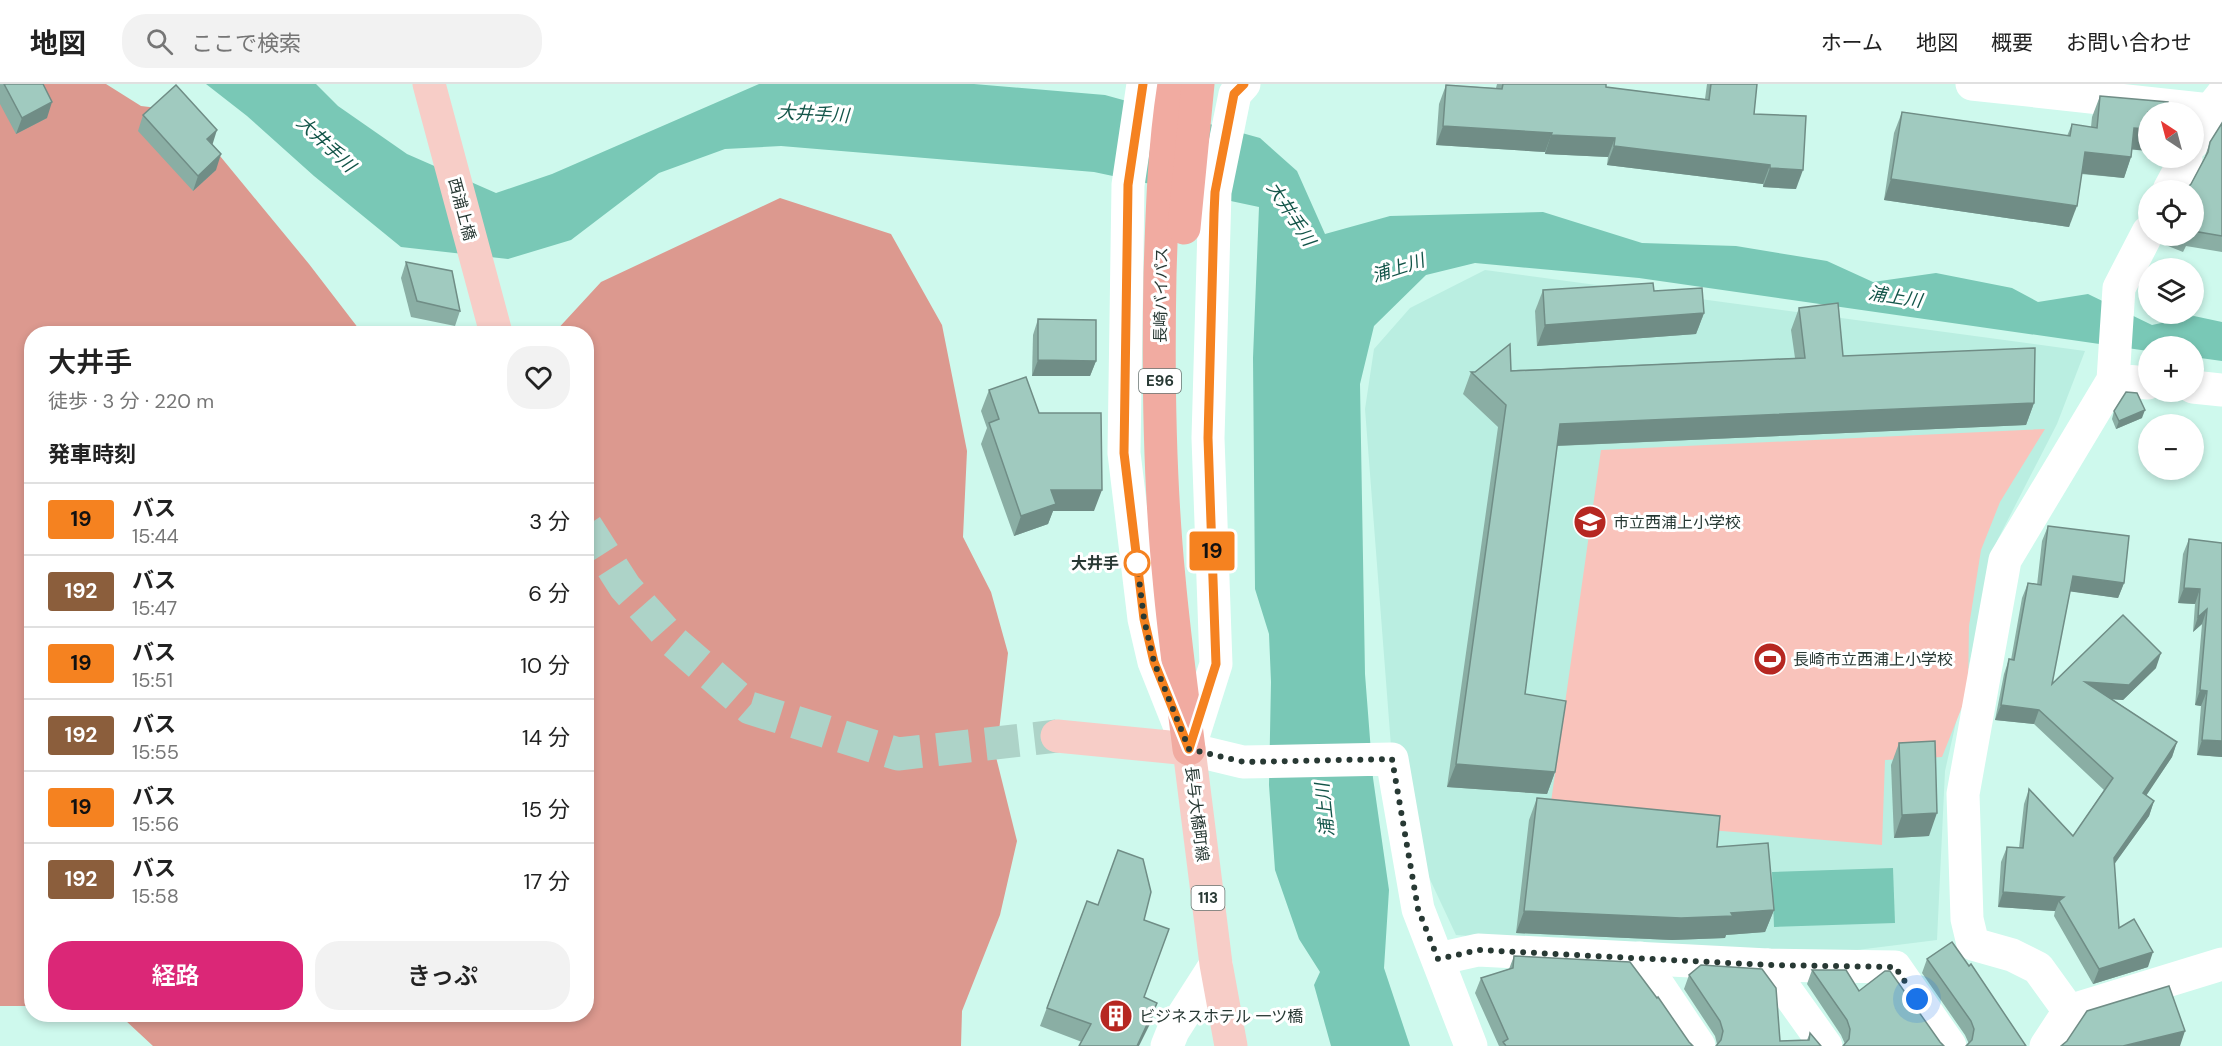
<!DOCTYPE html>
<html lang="ja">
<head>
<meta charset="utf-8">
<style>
	body { margin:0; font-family:"DM Sans","Noto Sans JP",sans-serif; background:#f2f2f2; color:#222; height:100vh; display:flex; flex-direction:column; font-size:22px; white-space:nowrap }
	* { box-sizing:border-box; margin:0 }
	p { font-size:20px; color:#767676 }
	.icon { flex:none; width:33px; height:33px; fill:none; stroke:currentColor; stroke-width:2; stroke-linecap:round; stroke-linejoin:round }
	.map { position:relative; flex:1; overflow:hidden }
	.details { position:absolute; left:24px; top:242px; width:570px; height:696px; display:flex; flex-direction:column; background:#fff; border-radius:24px; box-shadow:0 3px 9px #0003 }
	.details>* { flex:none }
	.badge { padding:0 12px; border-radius:4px; font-size:21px; line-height:39px }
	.needle { width:39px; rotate:324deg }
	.buttons { position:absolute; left:2138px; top:18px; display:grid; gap:12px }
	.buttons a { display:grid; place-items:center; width:66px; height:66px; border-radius:50%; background:#fff; box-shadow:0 3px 9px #0003; font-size:30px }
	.you { position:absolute; width:30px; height:30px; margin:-15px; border:4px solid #fff; border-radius:50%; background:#1a73e8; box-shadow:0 0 0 9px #1a73e833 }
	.map>.badge { position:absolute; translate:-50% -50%; box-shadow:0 0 0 3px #fff }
	h2 { padding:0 24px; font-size:22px; line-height:54px }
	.round { display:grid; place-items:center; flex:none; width:63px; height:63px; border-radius:24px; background:#f2f2f2 }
	.head { display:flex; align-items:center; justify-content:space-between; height:102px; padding:0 24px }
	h1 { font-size:28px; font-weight:600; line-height:45px }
	.action { display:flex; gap:12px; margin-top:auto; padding:12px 24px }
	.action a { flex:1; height:69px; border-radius:24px; background:#db2777; color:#fff; font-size:24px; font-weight:600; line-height:69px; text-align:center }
	.action a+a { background:#f2f2f2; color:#222 }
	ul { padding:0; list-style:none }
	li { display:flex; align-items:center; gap:18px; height:72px; padding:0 24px; border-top:2px solid #e0e0e0 }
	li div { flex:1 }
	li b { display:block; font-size:22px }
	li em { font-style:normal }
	li .badge { min-width:66px; font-weight:700; text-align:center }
	header { display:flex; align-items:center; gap:36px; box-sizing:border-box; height:84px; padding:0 30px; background:#fff; border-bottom:2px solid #e0e0e0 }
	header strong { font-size:28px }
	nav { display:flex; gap:33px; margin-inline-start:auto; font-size:21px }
	.search { width:420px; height:54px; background:#f2f2f2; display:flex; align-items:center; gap:15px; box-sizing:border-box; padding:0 21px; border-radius:24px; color:#767676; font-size:22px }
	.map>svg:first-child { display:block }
	.built { fill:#baeee1 }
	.green { fill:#f9c3bb }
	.forest { fill:#dc998f }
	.water { fill:#79c8b6 }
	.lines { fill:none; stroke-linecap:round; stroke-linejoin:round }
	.major-tunnel { stroke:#add3c8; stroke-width:33; stroke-dasharray:33 16; stroke-linecap:butt }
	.minor { stroke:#fff; stroke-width:33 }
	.major { stroke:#f7cdc7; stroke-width:33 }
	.highway { stroke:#f1aba1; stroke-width:33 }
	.wall { fill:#8aaea4 }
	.shaded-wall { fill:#708d86 }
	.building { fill:#a0cabf; stroke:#708d86; stroke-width:1.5 }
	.line-casing { stroke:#fff; stroke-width:14 }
	.line { stroke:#f58220; stroke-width:9 }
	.walk { stroke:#283934; stroke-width:6; stroke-dasharray:0 10.8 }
	.stop-dot { fill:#fff; stroke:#f58220; stroke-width:3 }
	.labels { text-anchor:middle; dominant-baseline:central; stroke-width:6; stroke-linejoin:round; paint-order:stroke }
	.shield { fill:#fff; stroke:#687471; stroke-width:1.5 }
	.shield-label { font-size:15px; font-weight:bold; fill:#283934 }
	.street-label { font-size:16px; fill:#283934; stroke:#fff }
	.poi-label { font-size:16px; fill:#283934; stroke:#fff; text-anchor:start }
	.stop-label { font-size:16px; font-weight:bold; fill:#283934; stroke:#fff; text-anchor:end }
	.water-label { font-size:18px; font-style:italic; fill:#135549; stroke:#fff }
</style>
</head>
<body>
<header>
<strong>地図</strong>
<div class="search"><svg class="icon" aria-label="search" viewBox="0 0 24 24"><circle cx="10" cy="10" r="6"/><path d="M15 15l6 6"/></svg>ここで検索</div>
<nav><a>ホーム</a><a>地図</a><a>概要</a><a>お問い合わせ</a></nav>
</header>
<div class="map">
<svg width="2222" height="962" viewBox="0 0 2222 962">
	<rect width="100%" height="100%" fill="#cef9ed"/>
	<!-- built -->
	<path class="built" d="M1485,186L2085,267L2057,340L1997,457L1945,687L1937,856L1785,875L1456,851L1426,787L1392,675L1365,325L1374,265L1410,224Z"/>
	<!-- green -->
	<path class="green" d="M2045,345L2000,418L1981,466L1969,542L1968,608L1942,673L1885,676L1882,761L1549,732L1601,366Z"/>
	<!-- forest -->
	<g class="forest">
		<path d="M0,0H106L141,22L183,27L309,180L362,249H32V922H0Z"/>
		<path d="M780,114L891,150L942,241L967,367L963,453L991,508L1008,569L996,673L1017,757L1000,831L962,927L961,962H153L125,936L86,930H586V249H554L601,198Z"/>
	</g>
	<!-- water -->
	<g class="water">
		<path d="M206,0H316L338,22L407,70L496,109L552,90L759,0H974L1105,11L1260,54L1297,87L1325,150L1390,132L1543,128L1642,159L1736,162L1827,177L1873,198L1936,189L2012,204L2038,218L2088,210L2152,241L2194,232L2222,238V277L2193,273V262H2148V267L1639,194L1475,179L1426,191L1374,242L1360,300L1365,590L1373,694L1389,806L1384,884L1410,962H1331L1314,901L1320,888L1299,855L1275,786L1269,701L1271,598L1269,550L1255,505L1253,274L1259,123L1094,88L781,62L725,65L659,89L571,156L508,175L401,163L314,92L247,32Z"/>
		<path d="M1893,784L1895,839L1774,843L1772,788Z"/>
	</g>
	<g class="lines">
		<!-- major-tunnel -->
		<path class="major-tunnel" d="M586,442L625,503L674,558L750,624L898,670L1057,652"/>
		<!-- minor -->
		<g class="minor">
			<path d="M1143,0L1128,101L1124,369L1144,535L1154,578L1181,646"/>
			<path d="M1972,0L2210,26"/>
			<path d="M2193,59L2210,26L2222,11"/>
			<path d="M2169,106L2186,74"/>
			<path d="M2113,296L2148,299"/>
			<path d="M2193,303L2222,306"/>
			<path d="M1189,665L1216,580L1208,354L1215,108L1235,10L1244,0"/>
			<path d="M1189,665L1243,678L1392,675L1418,825L1471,962"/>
			<path d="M1640,874L1699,962"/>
			<path d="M1438,875L1478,866L1768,881L1895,883L1950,962"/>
			<path d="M1768,881L1826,962"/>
			<path d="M2069,927L2038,884L2012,871L1973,860L1967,835L1963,710L2005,476L2113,296L2119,204L2148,148"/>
			<path d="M1167,962L1173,947L1216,880"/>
			<path d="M2046,962L2069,927L2222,880"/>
		</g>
		<!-- major -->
		<g class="major">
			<path d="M429,0L496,249"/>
			<path d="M1057,652L1189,665L1216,880L1231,962"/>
		</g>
		<!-- highway -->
		<g class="highway">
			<path d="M1174,0C1164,62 1162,127 1160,190C1158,291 1159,393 1169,494C1174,551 1182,608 1189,665"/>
			<path d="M1184,144L1198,0"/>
		</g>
	</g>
	<!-- wall -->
	<g class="wall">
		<path d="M0,0H43L47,34L16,50L0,20Z"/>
		<path d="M1497,0H1606V3L1705,15L1707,0H1757L1754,30L1796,105L1763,103V100L1607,81L1608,73L1545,70V68L1436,61L1439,20L1446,1L1496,4Z"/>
		<path d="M2100,12L2132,66L2131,73L2124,94L2081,90L2069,143L1884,116L1894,49L1902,28L2067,52L2072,40L2091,43L2092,33Z"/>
		<path d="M143,31L212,60L216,86L193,107L138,47Z"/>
		<path d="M2222,39V168L2186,162L2183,168L2163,160L2165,152H2193V106L2191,100L2204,75L2210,58Z"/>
		<path d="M406,178L460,227L455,242L411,233L401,194Z"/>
		<path d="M1543,206L1654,207L1704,229L1696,250L1537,262L1535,227Z"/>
		<path d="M1799,224L1843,272L2034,319L2026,341L1557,362L1525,610L1555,688L1547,710L1447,703L1498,343L1463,310L1471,288L1795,274L1791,246Z"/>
		<path d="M1038,235L1096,277L1090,292H1032L1033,251Z"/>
		<path d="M989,306L1039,329L1094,427H1053L1048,440L1014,452L981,360L987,344L981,327Z"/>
		<path d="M2114,327L2142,334L2116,345L2112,335Z"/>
		<path d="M2048,442L2124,499L2118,514L2070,507L2052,600L2156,584L2123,616L2112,615L2177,658L2172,673L2146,711L2154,717L2149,732L2114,780L2119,844L2148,883L2093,900L2054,832L2055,827L1998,823L2001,778L2007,763L2019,764L2024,720L2029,705L2073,752L2104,706L2034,640L1995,636L2004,590L2009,575L2011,576L2022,514L2028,499L2037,501L2042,457Z"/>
		<path d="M2189,455L2222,459V673L2197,671L2201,622L2195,621L2202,540L2193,548L2195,520L2178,519L2183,470Z"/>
		<path d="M1899,659L1929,752L1894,754L1891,681Z"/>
		<path d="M1537,714L1717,763L1774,826L1765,848L1726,851L1725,854L1672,856L1516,849L1529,736Z"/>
		<path d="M1087,817L1144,836V913L1157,919L1151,938L1082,958L1040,942Z"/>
		<path d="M1514,872L1689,958L1693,962H1499L1475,909L1481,894L1509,885Z"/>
		<path d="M1927,875L2026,962L1969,960L1965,951L1922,889Z"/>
		<path d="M1812,886L1859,907L1940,958L1845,960L1841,951L1807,900Z"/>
		<path d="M1689,891L1780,957L1807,956L1810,949L1821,962L1717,960L1715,952L1684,905Z"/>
	</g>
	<!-- shaded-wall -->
	<g class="shaded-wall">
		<path d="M52,18L47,34L16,50L22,34Z"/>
		<path d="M1443,42L1552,49L1545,68L1436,61Z"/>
		<path d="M2134,44L2148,45V67L2126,65Z"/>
		<path d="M217,46L212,62L207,55Z"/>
		<path d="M1551,51L1615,54L1608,73L1545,70Z"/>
		<path d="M1614,62L1770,81L1763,100L1607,81Z"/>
		<path d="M2085,68L2131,73L2124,94L2077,89Z"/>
		<path d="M221,70L216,86L193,107L198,92Z"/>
		<path d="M1770,84L1803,86L1796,105L1763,103Z"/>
		<path d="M1891,95L2077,122L2069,143L1884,116Z"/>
		<path d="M1704,229L1696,250L1537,262L1545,241Z"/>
		<path d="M1038,276L1096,277L1090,292H1032Z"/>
		<path d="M2034,319L2026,341L1552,362L1560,340Z"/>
		<path d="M2145,326L2142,334L2116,345L2119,337Z"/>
		<path d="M1051,406H1102L1094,427H1053L1048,440L1014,452L1021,432Z"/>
		<path d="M2073,492L2124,499L2118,514L2067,507Z"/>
		<path d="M2184,504L2200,505L2195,520L2178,519Z"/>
		<path d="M2207,525L2202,540L2193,548L2198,533Z"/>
		<path d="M2161,569L2156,584L2123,616L2079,613L2085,598Z"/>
		<path d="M2200,606L2207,607L2201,622L2195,621Z"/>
		<path d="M2001,621L2039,626L2034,640L1995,636Z"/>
		<path d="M2202,656L2222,657V673L2197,671Z"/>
		<path d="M2177,658L2172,673L2138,724L2143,709Z"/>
		<path d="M1456,680L1555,688L1547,710L1447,703Z"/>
		<path d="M2154,717L2149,732L2108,789L2114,774Z"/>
		<path d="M1937,729L1929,752L1894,754L1902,731Z"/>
		<path d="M2003,808L2064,813L2059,817L2055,827L1998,823Z"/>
		<path d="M1774,826L1765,848L1726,851L1725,854L1672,856L1516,849L1524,827L1731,829Z"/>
		<path d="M2153,868L2148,883L2093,900L2099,885Z"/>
		<path d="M1157,919L1151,938L1139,962H1137Z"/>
		<path d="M2185,947L2180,962H2123Z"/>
	</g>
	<!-- building -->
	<g class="building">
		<path d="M4,0H43L52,18L22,34Z"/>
		<path d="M1503,0H1606V3L1709,16L1711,0H1757L1754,30L1806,32L1803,86L1770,84V81L1614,62L1615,54L1551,51L1552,49L1443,42L1446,1L1502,5Z"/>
		<path d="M176,1L217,46L207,55L221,70L198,92L143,31Z"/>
		<path d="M2100,12L2168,18L2167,28H2148V45L2134,44L2131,73L2085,68L2077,122L1891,95L1902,28L2070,52L2072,40L2097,44Z"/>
		<path d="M2222,39V152L2193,147V106H2185L2191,100L2208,68L2210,58Z"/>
		<path d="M406,178L452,187L460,227L417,217Z"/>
		<path d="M1653,199L1654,207L1702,204L1704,229L1545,241L1543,206Z"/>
		<path d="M1838,219L1843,272L2035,264L2034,319L1560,340L1525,610L1566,617L1555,688L1456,680L1506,321L1471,288H1475L1510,260L1511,287L1805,274L1799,224Z"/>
		<path d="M1038,235L1096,236V277L1038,276Z"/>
		<path d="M1026,293L1039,329H1101L1102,406H1051L1056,420L1021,432L989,339L999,335L989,306Z"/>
		<path d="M2126,308L2137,309L2145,326L2119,337L2114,327Z"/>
		<path d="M2048,442L2129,452L2124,499L2073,492L2052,600L2123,531L2161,569L2129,601L2085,598L2177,658L2143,709L2154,717L2114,774L2119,844L2134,835L2153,868L2099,885L2059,817L2064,813L2003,808L2007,763L2023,764L2029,705L2073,752L2113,694L2039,626L2001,621L2009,575L2014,576L2028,499L2041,501Z"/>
		<path d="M2189,455L2222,459V657L2202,656L2207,607L2200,606L2207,525L2198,533L2200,505L2184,504Z"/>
		<path d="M1935,657L1937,729L1902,731L1899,659Z"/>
		<path d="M1537,714L1720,732L1717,763L1768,759L1774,826L1731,829L1733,832L1681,834L1524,827Z"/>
		<path d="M1118,766L1143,775L1151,808L1144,836L1169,845L1144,913L1157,919L1137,962H1079L1091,940L1047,924L1087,817L1098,821Z"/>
		<path d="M1952,858L1969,882L1971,880L2026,962H1966L1972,956L1974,945L1971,937L1927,875Z"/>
		<path d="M1514,872L1630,878L1657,914L1658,913L1689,958L1693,962H1506L1503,958L1508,955L1481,894L1513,884Z"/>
		<path d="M1701,881L1762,885L1776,904L1780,957L1809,956L1810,949L1821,962H1716L1721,956L1723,947L1720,937L1689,891Z"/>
		<path d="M1812,886H1846L1859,907L1885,887H1890L1940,958L1944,962H1843L1849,955L1850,945L1847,936Z"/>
		<path d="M2169,902L2185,947L2123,962H2061L2067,957L2087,927Z"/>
	</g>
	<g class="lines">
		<defs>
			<path id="line" d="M1143,0L1128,101L1124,369L1144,535L1154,578L1189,665L1216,580L1208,354L1214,130L1215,108L1234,10L1244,0"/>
		</defs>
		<!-- line casing -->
		<use href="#line" class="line-casing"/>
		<!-- line -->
		<use href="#line" class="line"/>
		<!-- walk -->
		<path class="walk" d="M1137,479L1144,535L1154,578L1189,665L1244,678L1392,675L1418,825L1438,875L1479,866L1768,881L1895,883L1917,915"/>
	</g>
	<!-- icons -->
	<defs>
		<symbol id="school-disc" viewBox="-11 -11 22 22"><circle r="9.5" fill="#b62721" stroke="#fff"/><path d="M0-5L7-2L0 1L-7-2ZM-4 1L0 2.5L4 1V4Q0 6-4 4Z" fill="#fff"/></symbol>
		<symbol id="stadium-disc" viewBox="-11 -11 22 22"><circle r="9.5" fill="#b62721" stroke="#fff"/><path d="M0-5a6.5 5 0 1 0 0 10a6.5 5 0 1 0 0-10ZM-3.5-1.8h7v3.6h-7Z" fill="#fff"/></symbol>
		<symbol id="building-disc" viewBox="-11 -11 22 22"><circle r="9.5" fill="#b62721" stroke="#fff"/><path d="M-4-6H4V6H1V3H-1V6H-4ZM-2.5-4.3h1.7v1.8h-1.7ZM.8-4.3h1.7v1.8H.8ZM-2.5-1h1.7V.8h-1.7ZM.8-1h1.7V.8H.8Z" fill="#fff"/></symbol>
	</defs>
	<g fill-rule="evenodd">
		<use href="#school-disc" x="1571" y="419" width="38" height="38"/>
		<use href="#stadium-disc" x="1751" y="556" width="38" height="38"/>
		<use href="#building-disc" x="1097" y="913" width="38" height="38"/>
	</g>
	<!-- markers -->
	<circle class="stop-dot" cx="1137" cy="479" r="12"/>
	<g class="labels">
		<!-- shield labels -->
		<g class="shield">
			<rect x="1139" y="285" width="42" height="24" rx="4.5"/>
			<rect x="1191.5" y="802" width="33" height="24" rx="4.5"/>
		</g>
		<g class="shield-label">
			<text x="1160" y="297">E96</text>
			<text x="1208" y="814">113</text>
		</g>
		<!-- street labels -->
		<g class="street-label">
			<text transform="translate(462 125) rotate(75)">西浦上橋</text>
			<text transform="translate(1161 211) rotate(-89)">長崎バイパス</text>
			<text transform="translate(1197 730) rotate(83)">長与大橋町線</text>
		</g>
		<!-- poi labels -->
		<g class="poi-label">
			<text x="1613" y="438">市立西浦上小学校</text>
			<text x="1793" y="575">長崎市立西浦上小学校</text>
			<text x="1139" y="932">ビジネスホテル 一ツ橋</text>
		</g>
		<!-- stop labels -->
		<g class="stop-label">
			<text x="1119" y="479">大井手</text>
		</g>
		<!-- water labels -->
		<g class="water-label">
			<text transform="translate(813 30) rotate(3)">大井手川</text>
			<text transform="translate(326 60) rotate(43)">大井手川</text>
			<text transform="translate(1291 130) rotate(57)">大井手川</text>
			<text transform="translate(1398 184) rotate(-18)">浦上川</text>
			<text transform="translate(1895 213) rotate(9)">浦上川</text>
			<text transform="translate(1325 726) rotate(-96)">浦上川</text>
		</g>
	</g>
</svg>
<div class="buttons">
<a><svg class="needle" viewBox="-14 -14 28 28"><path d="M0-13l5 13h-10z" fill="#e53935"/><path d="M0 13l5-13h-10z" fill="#767676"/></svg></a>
<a><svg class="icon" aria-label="locate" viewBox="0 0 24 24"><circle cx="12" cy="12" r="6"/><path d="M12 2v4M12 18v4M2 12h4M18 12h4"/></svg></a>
<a><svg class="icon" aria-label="layers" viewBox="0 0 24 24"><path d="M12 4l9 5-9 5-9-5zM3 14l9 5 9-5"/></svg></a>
<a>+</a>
<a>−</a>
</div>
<div class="you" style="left:1917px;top:915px"></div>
<b class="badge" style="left:1212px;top:467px;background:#f58220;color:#111">19</b>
<section class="details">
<div class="head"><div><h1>大井手</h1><p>徒歩 · 3 分 · 220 m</p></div><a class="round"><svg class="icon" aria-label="heart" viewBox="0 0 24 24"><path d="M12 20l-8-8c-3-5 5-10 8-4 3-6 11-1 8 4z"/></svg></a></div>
<h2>発車時刻</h2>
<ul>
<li><span class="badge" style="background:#f58220;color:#111">19</span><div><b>バス</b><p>15:44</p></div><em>3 分</em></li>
<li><span class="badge" style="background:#8b5e3c;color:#fff">192</span><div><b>バス</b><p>15:47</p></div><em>6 分</em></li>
<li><span class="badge" style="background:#f58220;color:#111">19</span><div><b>バス</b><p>15:51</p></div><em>10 分</em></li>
<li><span class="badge" style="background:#8b5e3c;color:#fff">192</span><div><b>バス</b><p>15:55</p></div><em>14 分</em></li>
<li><span class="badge" style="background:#f58220;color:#111">19</span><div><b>バス</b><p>15:56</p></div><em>15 分</em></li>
<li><span class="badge" style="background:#8b5e3c;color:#fff">192</span><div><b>バス</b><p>15:58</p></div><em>17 分</em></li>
</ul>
<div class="action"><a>経路</a><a>きっぷ</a></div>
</section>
</div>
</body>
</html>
